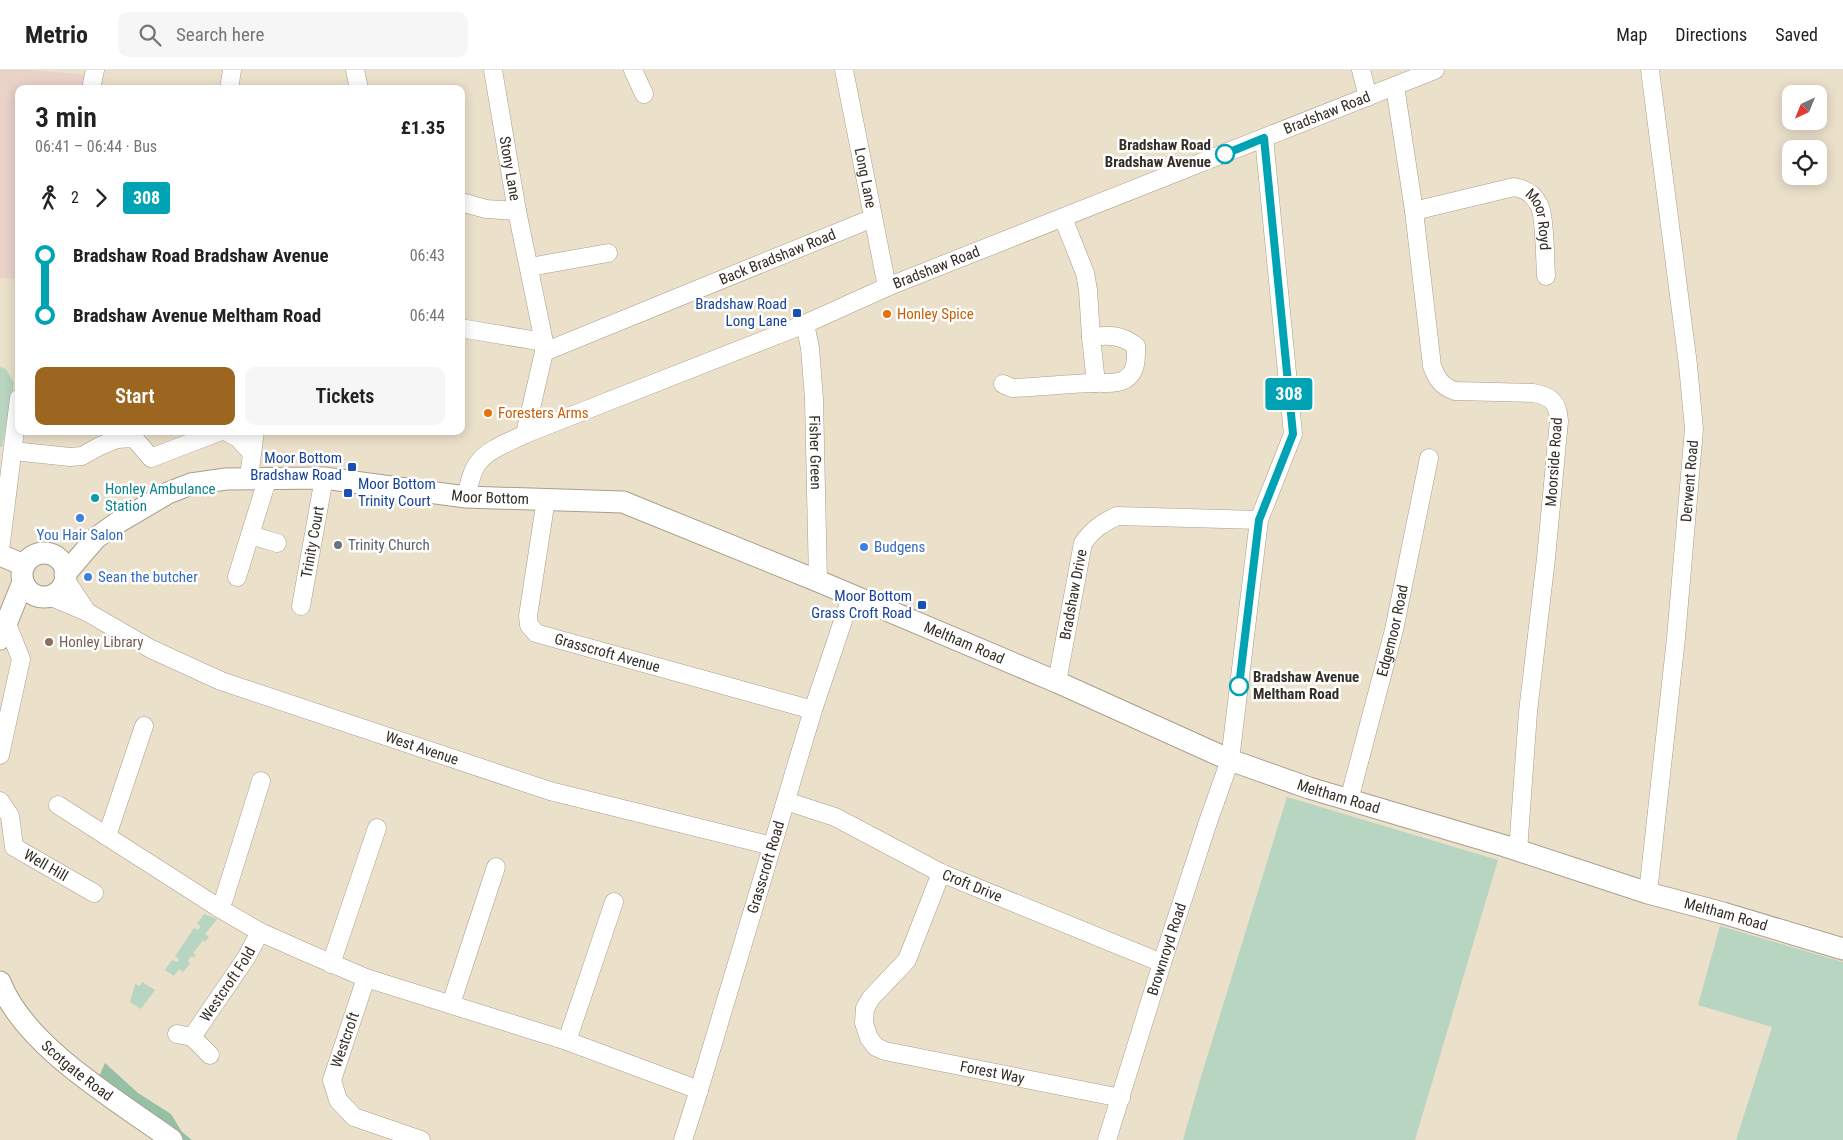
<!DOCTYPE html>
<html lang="en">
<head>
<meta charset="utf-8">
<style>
	body { margin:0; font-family:"Roboto Condensed",sans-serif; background:#f6f6f6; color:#222; height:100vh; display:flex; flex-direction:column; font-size:19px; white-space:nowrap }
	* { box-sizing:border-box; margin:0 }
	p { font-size:16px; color:#767676 }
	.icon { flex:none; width:28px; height:28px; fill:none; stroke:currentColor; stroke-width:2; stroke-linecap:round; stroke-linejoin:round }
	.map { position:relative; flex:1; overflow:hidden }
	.side { position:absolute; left:15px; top:15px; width:450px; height:350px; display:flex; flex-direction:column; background:#fff; border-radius:10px; box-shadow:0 2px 12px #0003 }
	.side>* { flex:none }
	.badge { padding:0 10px; border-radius:4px; font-size:18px; line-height:32px }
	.needle { width:32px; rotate:223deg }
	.fabs { position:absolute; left:1782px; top:15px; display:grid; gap:10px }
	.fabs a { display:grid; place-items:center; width:45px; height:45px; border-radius:10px; background:#fff; box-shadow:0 2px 12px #0003; font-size:25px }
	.map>.badge { position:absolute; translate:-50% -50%; box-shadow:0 0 0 2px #fff }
	.legs { display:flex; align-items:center; gap:8px; height:55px; padding:0 20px; font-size:16px }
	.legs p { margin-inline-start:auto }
	.summary { display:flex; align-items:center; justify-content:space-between; height:85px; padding:0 20px }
	h1 { font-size:28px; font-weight:600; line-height:38px }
	.primary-button { display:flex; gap:10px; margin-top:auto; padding:10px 20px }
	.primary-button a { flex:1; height:58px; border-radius:10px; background:#9d6620; color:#fff; font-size:20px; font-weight:600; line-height:58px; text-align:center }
	.primary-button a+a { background:#f6f6f6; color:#222 }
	ul { padding:0 20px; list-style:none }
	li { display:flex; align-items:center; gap:18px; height:60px; font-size:19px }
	li i { display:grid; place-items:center; width:8px; height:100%; margin:0 6px; background:currentColor }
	li i::after { content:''; width:12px; height:12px; margin:-6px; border:4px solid; border-radius:50%; background:#fff }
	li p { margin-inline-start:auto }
	li:first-child i { background:linear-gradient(#0000 50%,currentColor 0) }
	li:last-child i { background:linear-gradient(currentColor 50%,#0000 0) }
	header { display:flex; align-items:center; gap:30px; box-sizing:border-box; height:70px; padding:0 25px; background:#fff; border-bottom:1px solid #e0e0e0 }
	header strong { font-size:24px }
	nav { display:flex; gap:28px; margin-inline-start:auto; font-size:18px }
	.search { width:350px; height:45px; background:#f6f6f6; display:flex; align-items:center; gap:12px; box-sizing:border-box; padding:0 18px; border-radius:10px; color:#767676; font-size:19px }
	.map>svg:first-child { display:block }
	.education { fill:#ead2c9 }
	.green { fill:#b7d5c1 }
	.forest { fill:#96c0a5 }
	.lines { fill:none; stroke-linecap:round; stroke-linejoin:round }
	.minor-casing { stroke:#a99e8a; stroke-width:19 }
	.tertiary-casing { stroke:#a99e8a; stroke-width:23 }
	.minor { stroke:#fff; stroke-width:18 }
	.tertiary { stroke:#fff; stroke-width:21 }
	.line-1-casing { stroke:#fff; stroke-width:11 }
	.line-1 { stroke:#00a3b4; stroke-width:8 }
	.stop-1-dot { fill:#fff; stroke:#00a3b4; stroke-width:2.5 }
	.transit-dot { fill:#1a4fb4; stroke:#fff; stroke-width:2 }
	.food-dot { fill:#e8710a; stroke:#fff; stroke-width:2 }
	.culture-dot { fill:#0f9aa8; stroke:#fff; stroke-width:2 }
	.shop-dot { fill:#3f7fe0; stroke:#fff; stroke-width:2 }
	.worship-dot { fill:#6b7280; stroke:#fff; stroke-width:2 }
	.education-dot { fill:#8d6e63; stroke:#fff; stroke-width:2 }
	.labels { text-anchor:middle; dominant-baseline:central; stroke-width:5; stroke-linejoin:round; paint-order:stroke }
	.street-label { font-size:15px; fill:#332e26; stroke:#fff }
	.stop-label { font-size:15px; font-weight:bold; fill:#332e26; stroke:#fff; text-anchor:end }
	.transit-label { font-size:15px; fill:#164399; stroke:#fff; text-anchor:end }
	.food-label { font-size:15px; fill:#c56008; stroke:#fff; text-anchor:start }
	.culture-label { font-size:15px; fill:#0d838f; stroke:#fff; text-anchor:start }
	.shop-label { font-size:15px; fill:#366cbe; stroke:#fff; text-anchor:start }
	.worship-label { font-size:15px; fill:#5b616d; stroke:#fff; text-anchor:start }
	.education-label { font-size:15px; fill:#785e54; stroke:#fff; text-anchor:start }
</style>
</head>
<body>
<header>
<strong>Metrio</strong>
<div class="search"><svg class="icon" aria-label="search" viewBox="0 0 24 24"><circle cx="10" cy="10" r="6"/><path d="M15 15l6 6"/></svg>Search here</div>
<nav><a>Map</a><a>Directions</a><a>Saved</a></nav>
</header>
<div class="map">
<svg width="1843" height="1070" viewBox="0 0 1843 1070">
	<rect width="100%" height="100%" fill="#ebe0ca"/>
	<!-- education -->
	<path class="education" d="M0,0H35L85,5L82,19H19V209L0,208Z"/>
	<!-- green -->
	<g class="green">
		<path d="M0,297L6,299L14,313L2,377H0Z"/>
		<path d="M1287,727L1498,790L1415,1070H1183L1200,1010Z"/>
		<path d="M204,844L217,849L205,864L209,867L204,873V869L193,883L196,885L194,888L191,886L188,891L190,894L183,902L179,899L174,906L165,900L172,890L177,892L179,890L175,886L194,858L198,860L201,856L197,854Z"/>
		<path d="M1720,856L1843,892V1070H1736L1772,957L1698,935Z"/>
		<path d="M142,912L155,920L141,939L130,932L135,914L140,916Z"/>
	</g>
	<!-- forest -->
	<path class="forest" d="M105,993L138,1023L171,1044L182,1062L192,1070H178L97,1011Z"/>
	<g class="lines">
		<defs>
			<g id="minor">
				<path d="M355,0L359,19"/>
				<path id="s1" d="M493,0L517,141L544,272V282L525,364"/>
				<path d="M633,0L644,24"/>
				<path id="s2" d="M844,0L887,217"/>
				<path d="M1361,0L1368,27"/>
				<path d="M1395,16L1414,141L1432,296C1437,309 1441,316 1455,321L1533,323C1551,326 1558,332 1559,351L1546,488L1528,642L1518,781"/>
				<path d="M91,19L95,0"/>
				<path d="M229,19L232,0"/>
				<path d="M461,132L486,139L517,141"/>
				<path id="s3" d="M1414,141L1514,117C1525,119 1534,124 1539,135C1545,145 1545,191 1546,206"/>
				<path d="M1063,148L1085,203L1088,220L1091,267L1096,313"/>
				<path d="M530,197L608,183"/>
				<path id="s4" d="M805,254L810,278L814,329L818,511"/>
				<path d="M466,259L544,272"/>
				<path id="s5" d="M544,282L873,148"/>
				<path d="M1003,314L1012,318C1039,317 1066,314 1093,313C1103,312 1114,315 1124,310C1137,303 1136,289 1136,276C1120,264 1109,265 1091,267"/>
				<path d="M225,361L238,368L252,383"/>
				<path d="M13,381L70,387L82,386L100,376L117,369L134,368L151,388L221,361"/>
				<path d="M249,407L255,361"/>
				<path id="s6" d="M466,427C469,416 471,402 478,393C488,379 510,372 525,364L805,254L887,217L1435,0"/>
				<path id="s7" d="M546,429L528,546L529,555L536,563L546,566L813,640"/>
				<path d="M250,465L277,473"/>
				<path d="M0,481L19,328"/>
				<path d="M237,507L268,407"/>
				<path d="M65,509L87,542"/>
				<path id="s8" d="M49,526L87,542L151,579L221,611L550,721L772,776"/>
				<path id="s9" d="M301,536L324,408"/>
				<path id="s10" d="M1057,612L1083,473C1092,460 1102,453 1117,446L1259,450"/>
				<path d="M0,685L21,589L7,554"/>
				<path id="s11" d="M1349,730L1394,560L1429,388"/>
				<path id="s12" d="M0,731L10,746L14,777L94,823"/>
				<path id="s13" d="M786,731L835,747L941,803L1162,893"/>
				<path d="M58,735L219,838L260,862L305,882L366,908L567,971L699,1020"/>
				<path d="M107,766L144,656"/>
				<path id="s14" d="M941,803L907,890L871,928L865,938L864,953L869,968L876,977L885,981L1121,1028"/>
				<path id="s15" d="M1648,823L1676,568L1694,359L1688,295L1650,0"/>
				<path d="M219,838L224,829L261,711"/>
				<path d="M331,894L377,758"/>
				<path d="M366,908L332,1010L338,1030L354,1047L421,1070"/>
				<path d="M451,934L496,797"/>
				<path id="s16" d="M177,964L192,967L246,888L260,862"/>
				<path d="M192,967L210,985"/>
				<path d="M567,971L614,832"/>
				<path id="s17" d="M683,1070L699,1020L813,640L851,527"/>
				<path id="s18" d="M1107,1070L1162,893L1208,752L1230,690L1259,450L1293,364L1264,68"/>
			</g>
			<g id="tertiary">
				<circle cx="44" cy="505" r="22"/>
				<path d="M0,485L24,495"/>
				<path id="s19" d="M65,504L96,468L117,453L168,423L191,414L226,409L324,408L466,427L623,432L818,511L1057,612L1230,690L1309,718L1505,776L1648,823L1723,843L1843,879"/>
				<path d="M0,569L23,512"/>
				<path id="s20" d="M0,912C25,977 117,1030 172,1070"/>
			</g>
		</defs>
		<!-- minor casing -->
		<use href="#minor" class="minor-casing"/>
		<!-- tertiary casing -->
		<use href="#tertiary" class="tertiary-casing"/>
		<!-- minor -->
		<use href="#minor" class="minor"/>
		<!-- tertiary -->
		<use href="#tertiary" class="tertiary"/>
	</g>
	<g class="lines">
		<defs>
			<path id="line-1" d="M1225,84L1264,68L1293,364L1259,450L1239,616"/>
		</defs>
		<!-- line-1 casing -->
		<use href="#line-1" class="line-1-casing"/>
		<!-- line-1 -->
		<use href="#line-1" class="line-1"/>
	</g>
	<!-- markers -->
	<g class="stop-1-dot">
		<circle cx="1225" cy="84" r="9"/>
		<circle cx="1239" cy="616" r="9"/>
	</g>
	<g class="transit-dot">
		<rect x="792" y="238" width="10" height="10" rx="2.5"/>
		<rect x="347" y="392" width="10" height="10" rx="2.5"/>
		<rect x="343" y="418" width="10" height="10" rx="2.5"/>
		<rect x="917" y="530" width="10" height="10" rx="2.5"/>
	</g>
	<g class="food-dot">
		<circle cx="887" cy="244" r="5"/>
		<circle cx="488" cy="343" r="5"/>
	</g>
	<circle class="culture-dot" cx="95" cy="428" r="5"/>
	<g class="shop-dot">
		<circle cx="80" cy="448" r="5"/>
		<circle cx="864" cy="477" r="5"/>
		<circle cx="88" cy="507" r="5"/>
	</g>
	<circle class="worship-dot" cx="338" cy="475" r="5"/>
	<circle class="education-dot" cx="49" cy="572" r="5"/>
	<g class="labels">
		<!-- street labels -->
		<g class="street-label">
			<text stroke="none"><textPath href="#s6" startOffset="956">Bradshaw Road</textPath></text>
			<text stroke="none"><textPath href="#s1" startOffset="100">Stony Lane</textPath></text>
			<text stroke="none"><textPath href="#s2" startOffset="110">Long Lane</textPath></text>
			<text stroke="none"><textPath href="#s3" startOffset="149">Moor Royd</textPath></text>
			<text stroke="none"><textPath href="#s5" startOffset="252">Back Bradshaw Road</textPath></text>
			<text stroke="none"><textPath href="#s6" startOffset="536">Bradshaw Road</textPath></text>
			<text stroke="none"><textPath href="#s4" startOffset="129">Fisher Green</textPath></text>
			<text transform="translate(1554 392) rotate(-86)">Moorside Road</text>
			<text stroke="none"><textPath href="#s15" startOffset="414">Derwent Road</textPath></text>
			<text stroke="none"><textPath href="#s19" startOffset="458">Moor Bottom</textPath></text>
			<text stroke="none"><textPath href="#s9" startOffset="65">Trinity Court</textPath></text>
			<text stroke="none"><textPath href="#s10" startOffset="89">Bradshaw Drive</textPath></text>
			<text stroke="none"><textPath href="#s11" startOffset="175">Edgemoor Road</textPath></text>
			<text stroke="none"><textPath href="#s19" startOffset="960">Meltham Road</textPath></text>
			<text stroke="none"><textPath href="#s7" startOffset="212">Grasscroft Avenue</textPath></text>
			<text stroke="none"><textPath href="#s8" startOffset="404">West Avenue</textPath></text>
			<text stroke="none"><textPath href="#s19" startOffset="1365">Meltham Road</textPath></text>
			<text stroke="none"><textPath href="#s12" startOffset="86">Well Hill</textPath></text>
			<text stroke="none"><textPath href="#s17" startOffset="285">Grasscroft Road</textPath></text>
			<text stroke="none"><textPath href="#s13" startOffset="205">Croft Drive</textPath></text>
			<text stroke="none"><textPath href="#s19" startOffset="1770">Meltham Road</textPath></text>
			<text stroke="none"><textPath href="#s18" startOffset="200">Brownroyd Road</textPath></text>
			<text stroke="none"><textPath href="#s16" startOffset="79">Westcroft Fold</textPath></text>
			<text transform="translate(345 970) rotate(-71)">Westcroft</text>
			<text stroke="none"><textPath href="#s20" startOffset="119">Scotgate Road</textPath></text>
			<text stroke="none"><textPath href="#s14" startOffset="319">Forest Way</textPath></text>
		</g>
		<!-- stop labels -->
		<g class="stop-label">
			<text x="1211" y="75">Bradshaw Road<tspan x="1211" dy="17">Bradshaw Avenue</tspan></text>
			<text x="1253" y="607" text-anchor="start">Bradshaw Avenue<tspan x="1253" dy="17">Meltham Road</tspan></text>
		</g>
		<!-- transit labels -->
		<g class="transit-label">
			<text x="787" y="234">Bradshaw Road<tspan x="787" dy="17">Long Lane</tspan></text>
			<text x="342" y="388">Moor Bottom<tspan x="342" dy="17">Bradshaw Road</tspan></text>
			<text x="358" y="414" text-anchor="start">Moor Bottom<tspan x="358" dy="17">Trinity Court</tspan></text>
			<text x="912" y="526">Moor Bottom<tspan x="912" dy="17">Grass Croft Road</tspan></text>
		</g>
		<!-- food labels -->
		<g class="food-label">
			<text x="897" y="244">Honley Spice</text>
			<text x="498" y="343">Foresters Arms</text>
		</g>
		<!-- culture labels -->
		<g class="culture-label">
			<text x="105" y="419">Honley Ambulance<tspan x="105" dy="17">Station</tspan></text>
		</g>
		<!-- shop labels -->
		<g class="shop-label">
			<text x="80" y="465" text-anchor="middle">You Hair Salon</text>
			<text x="874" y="477">Budgens</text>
			<text x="98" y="507">Sean the butcher</text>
		</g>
		<!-- worship labels -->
		<g class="worship-label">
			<text x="348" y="475">Trinity Church</text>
		</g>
		<!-- education labels -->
		<g class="education-label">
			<text x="59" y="572">Honley Library</text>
		</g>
	</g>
</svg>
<div class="fabs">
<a><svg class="needle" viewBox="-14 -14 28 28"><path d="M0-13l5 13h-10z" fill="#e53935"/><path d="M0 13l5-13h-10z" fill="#767676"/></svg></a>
<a><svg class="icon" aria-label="locate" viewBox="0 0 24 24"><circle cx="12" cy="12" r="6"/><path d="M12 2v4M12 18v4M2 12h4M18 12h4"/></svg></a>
</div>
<b class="badge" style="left:1289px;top:324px;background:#00a3b4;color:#fff">308</b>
<section class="side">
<div class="summary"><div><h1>3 min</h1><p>06:41 – 06:44 · Bus</p></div><b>£1.35</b></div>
<div class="legs"><svg class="icon" aria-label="walk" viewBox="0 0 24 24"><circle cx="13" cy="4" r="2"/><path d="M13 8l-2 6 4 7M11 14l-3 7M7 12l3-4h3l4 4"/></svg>2<svg class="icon" aria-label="forward" viewBox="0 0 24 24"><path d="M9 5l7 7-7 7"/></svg><b class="badge" style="background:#00a3b4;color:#fff">308</b></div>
<ul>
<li><i style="color:#00a3b4"></i><b>Bradshaw Road Bradshaw Avenue</b><p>06:43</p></li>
<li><i style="color:#00a3b4"></i><b>Bradshaw Avenue Meltham Road</b><p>06:44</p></li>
</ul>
<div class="primary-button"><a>Start</a><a>Tickets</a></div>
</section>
</div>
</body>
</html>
